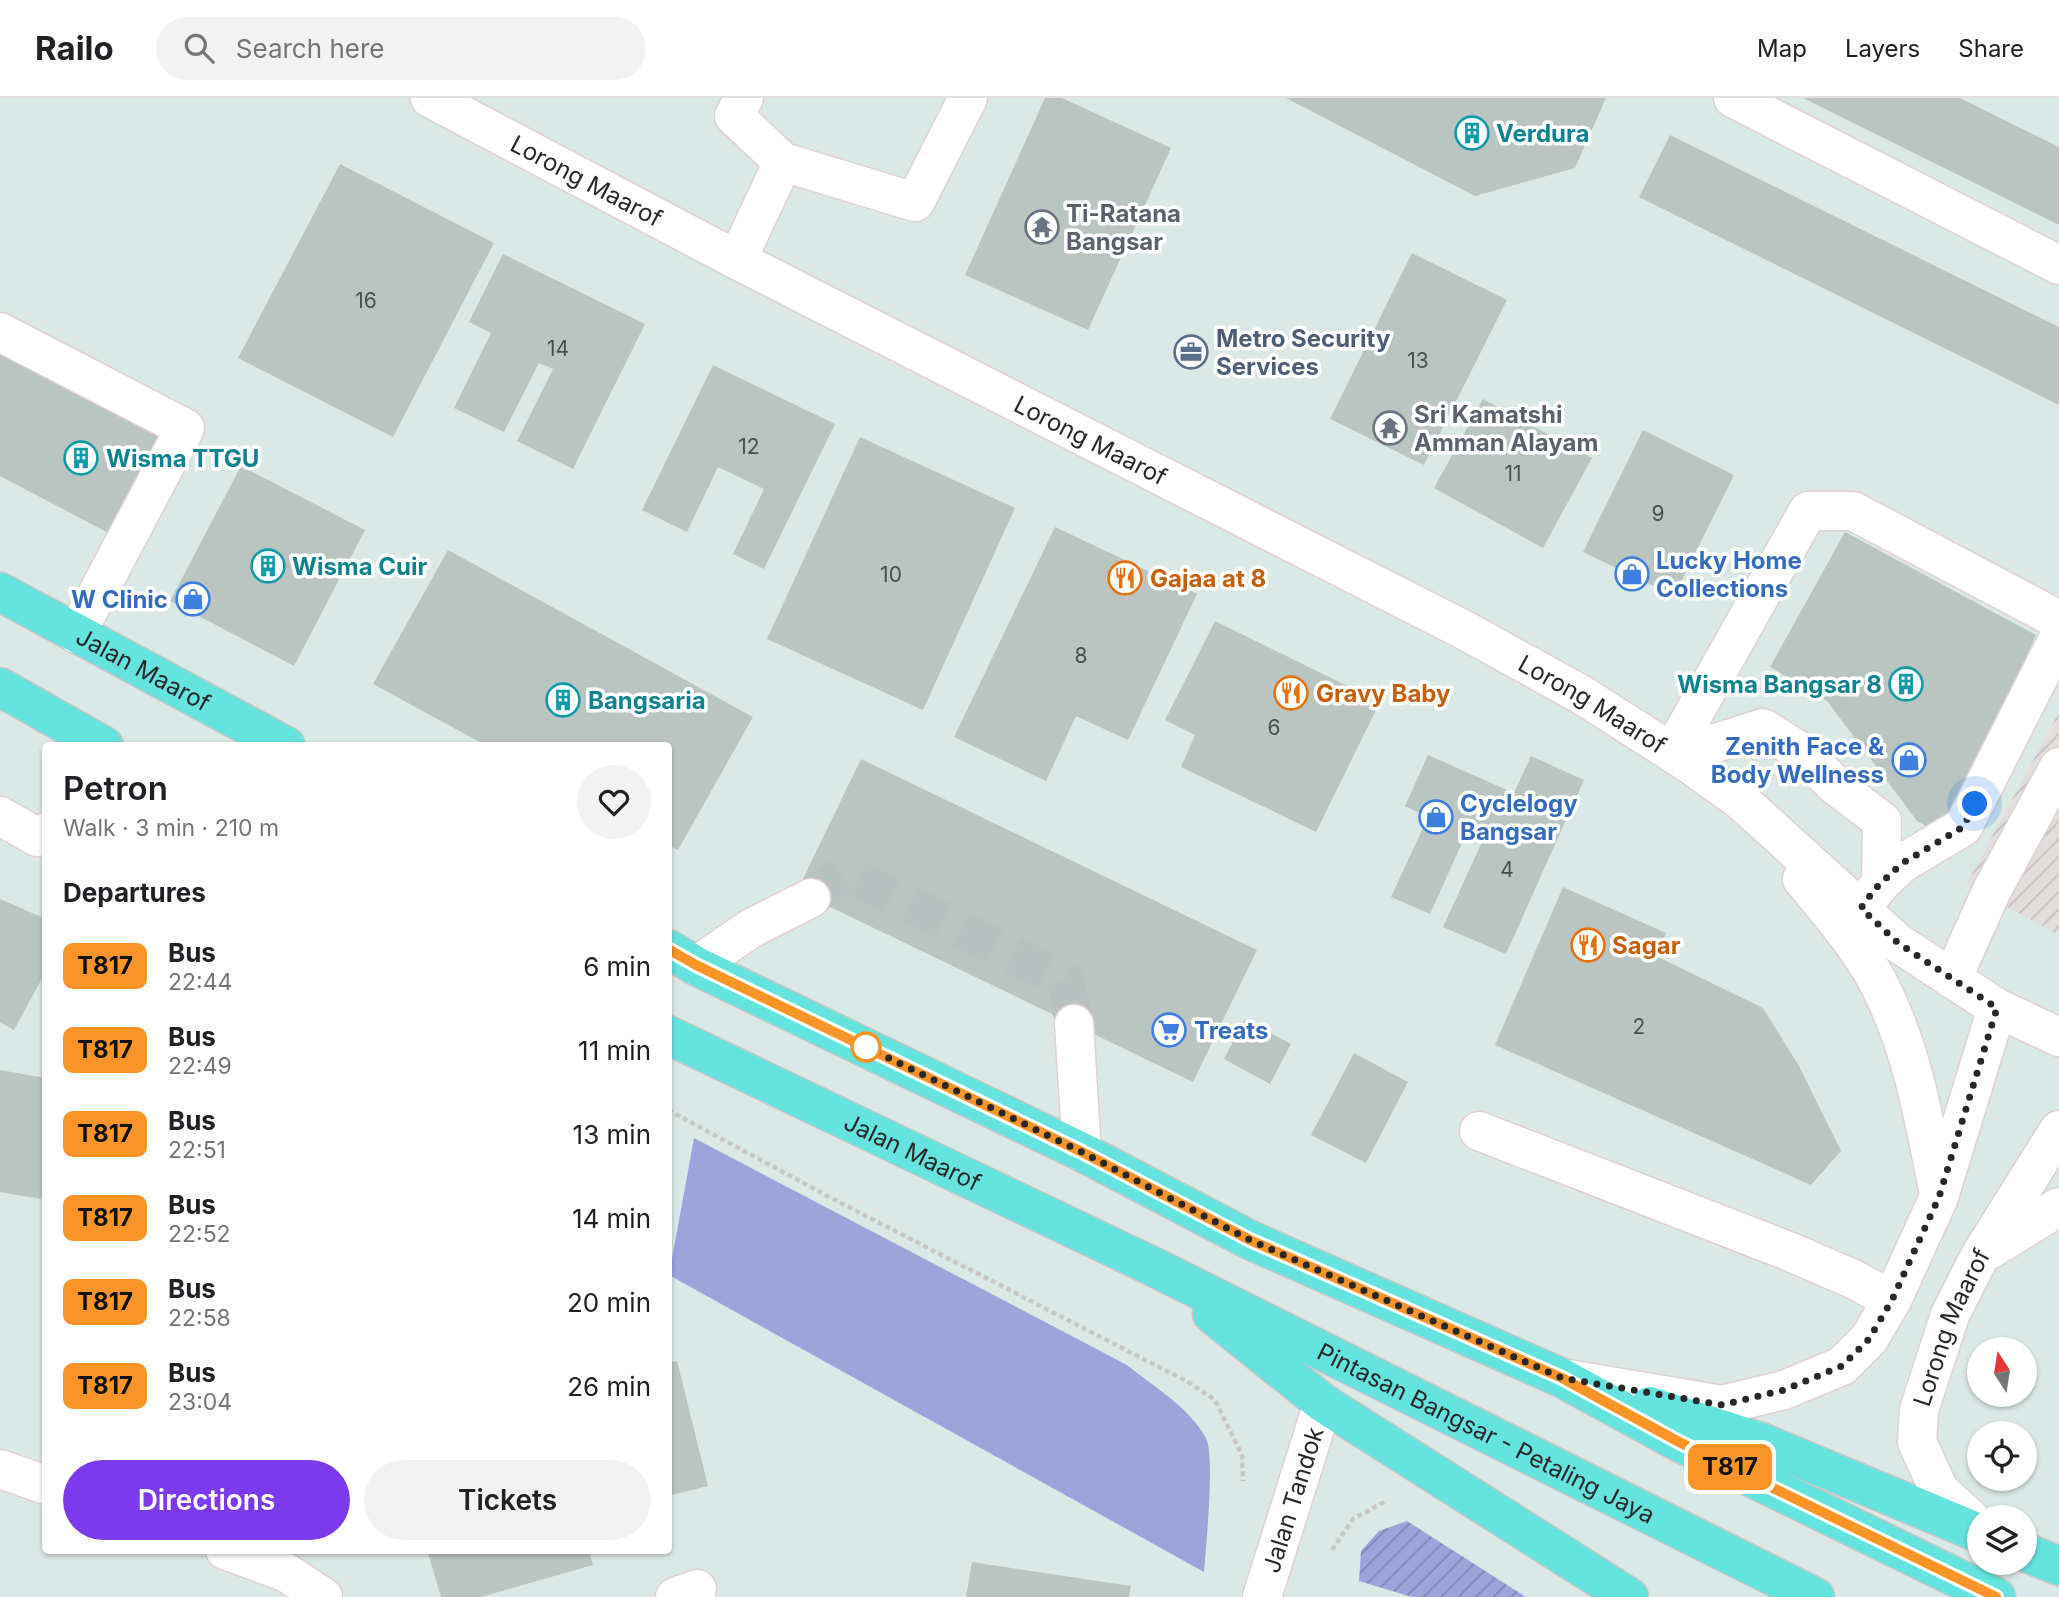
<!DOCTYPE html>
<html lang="en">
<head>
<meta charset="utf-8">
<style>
	body { margin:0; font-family:Inter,sans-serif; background:#f2f2f2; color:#202124; height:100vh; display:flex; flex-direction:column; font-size:26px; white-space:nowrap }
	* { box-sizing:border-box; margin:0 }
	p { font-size:23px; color:#757577 }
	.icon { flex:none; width:38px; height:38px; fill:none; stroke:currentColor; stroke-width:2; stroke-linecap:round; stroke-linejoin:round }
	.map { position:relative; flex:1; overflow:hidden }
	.drawer { position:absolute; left:42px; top:644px; width:630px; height:812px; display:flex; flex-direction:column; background:#fff; border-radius:7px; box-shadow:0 2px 5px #0004 }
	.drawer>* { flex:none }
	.badge { padding:0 14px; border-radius:10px; font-size:24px; line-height:46px }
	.needle { width:46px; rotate:348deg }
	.controls { position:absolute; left:1967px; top:1239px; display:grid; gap:14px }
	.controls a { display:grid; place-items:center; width:70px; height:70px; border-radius:50%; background:#fff; box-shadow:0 2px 5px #0004; font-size:35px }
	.you { position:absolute; width:35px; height:35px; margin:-18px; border:5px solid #fff; border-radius:50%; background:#1a73e8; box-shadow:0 0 0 10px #1a73e833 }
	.map>.badge { position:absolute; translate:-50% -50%; box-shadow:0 0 0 4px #fff }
	h2 { padding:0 21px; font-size:26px; line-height:63px }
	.round { display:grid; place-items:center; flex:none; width:74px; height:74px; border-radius:37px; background:#f2f2f2 }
	.summary { display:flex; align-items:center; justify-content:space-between; height:119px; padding:0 21px }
	h1 { font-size:33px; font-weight:600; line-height:52px }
	.primary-button { display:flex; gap:14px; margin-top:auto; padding:14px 21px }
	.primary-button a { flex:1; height:80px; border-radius:42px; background:#7c3aed; color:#fff; font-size:28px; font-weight:600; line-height:80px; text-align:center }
	.primary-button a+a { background:#f2f2f2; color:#202124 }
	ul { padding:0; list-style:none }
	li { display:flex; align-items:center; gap:21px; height:84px; padding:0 21px }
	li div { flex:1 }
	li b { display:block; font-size:26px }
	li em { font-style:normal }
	li .badge { min-width:77px; font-weight:700; text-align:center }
	header { display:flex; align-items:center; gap:42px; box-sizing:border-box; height:98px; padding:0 35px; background:#fff; border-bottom:2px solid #e0e0e0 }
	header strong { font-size:33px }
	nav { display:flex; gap:38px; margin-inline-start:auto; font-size:24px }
	.search { width:490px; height:63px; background:#f2f2f2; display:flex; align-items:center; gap:18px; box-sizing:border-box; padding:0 24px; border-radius:38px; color:#757577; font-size:26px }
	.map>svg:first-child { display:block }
	.industrial { fill:url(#industrial-furrows) }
	.grass { fill:#9ba5dc }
	.garden { fill:url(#garden-furrows) }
	.building { fill:#bac5c2 }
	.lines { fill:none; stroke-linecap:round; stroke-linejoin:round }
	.minor-tunnel { stroke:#b7c2c0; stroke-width:38; stroke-dasharray:38 19; stroke-linecap:butt }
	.minor-casing { stroke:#e0d0d0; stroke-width:41 }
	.major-casing { stroke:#c7c7c7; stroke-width:41 }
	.path { stroke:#c7c7c7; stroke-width:4.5; stroke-dasharray:5 3.5; stroke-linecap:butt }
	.minor { stroke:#fff; stroke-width:38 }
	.major { stroke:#65e4df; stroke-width:38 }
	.line-casing { stroke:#fff; stroke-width:16 }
	.line { stroke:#fa9426; stroke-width:10 }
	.walk { stroke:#282828; stroke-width:7; stroke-dasharray:0 12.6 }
	.stop-dot { fill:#fff; stroke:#fa9426; stroke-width:3.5 }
	.labels { text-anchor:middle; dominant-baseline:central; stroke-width:7; stroke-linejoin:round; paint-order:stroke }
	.number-label { font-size:21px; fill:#4c4f4e }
	.culture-label { font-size:24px; font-weight:bold; fill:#0d838f; stroke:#fff; text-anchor:start }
	.street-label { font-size:24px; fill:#282828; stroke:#fff }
	.worship-label { font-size:24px; font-weight:bold; fill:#5b616d; stroke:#fff; text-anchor:start }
	.service-label { font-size:24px; font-weight:bold; fill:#4e5e75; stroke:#fff; text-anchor:start }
	.shop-label { font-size:24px; font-weight:bold; fill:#366cbe; stroke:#fff; text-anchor:start }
	.food-label { font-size:24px; font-weight:bold; fill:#c56008; stroke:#fff; text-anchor:start }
</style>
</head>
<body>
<header>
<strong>Railo</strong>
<div class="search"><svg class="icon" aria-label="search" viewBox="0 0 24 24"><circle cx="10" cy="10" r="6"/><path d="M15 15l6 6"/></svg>Search here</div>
<nav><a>Map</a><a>Layers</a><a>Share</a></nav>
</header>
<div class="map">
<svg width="2059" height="1499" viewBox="0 0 2059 1499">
	<defs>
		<pattern id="industrial-furrows" width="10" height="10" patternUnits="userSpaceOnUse" patternTransform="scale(1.75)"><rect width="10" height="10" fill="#e2dedb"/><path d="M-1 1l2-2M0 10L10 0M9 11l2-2" fill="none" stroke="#c2bebc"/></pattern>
		<pattern id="garden-furrows" width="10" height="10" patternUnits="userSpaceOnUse" patternTransform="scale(1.75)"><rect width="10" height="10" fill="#9ba5dc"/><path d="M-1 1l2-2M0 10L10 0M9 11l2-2" fill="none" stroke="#7e86b2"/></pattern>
	</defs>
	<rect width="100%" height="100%" fill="#dbe9e6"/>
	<!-- industrial -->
	<path class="industrial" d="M2059,614V837L1966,787Z"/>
	<!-- grass -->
	<path class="grass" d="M694,1040L1127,1267C1153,1288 1189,1309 1206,1340C1215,1357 1206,1450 1204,1474L669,1177Z"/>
	<!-- garden -->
	<path class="garden" d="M1407,1423L1526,1499H1412L1359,1483L1361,1453L1379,1433Z"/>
	<!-- building -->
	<g class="building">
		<path d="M1045,0H1062L1171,50L1088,232L965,177Z"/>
		<path d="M1286,0H1606L1575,70L1475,98Z"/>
		<path d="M1803,0H1960L2059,49V127Z"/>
		<path d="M1670,37L2059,229V307L1639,99Z"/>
		<path d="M340,66L494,145L393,339L238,260Z"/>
		<path d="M1412,155L1507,202L1424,367L1330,321Z"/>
		<path d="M503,156L645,226L573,371L517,343L553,271L539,265L504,334L454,310L491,235L469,224Z"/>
		<path d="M0,252L172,342L120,441L0,378Z"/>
		<path d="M713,267L835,326L764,471L733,456L764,391L718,369L687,434L642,412Z"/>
		<path d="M1483,301L1592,360L1543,450L1434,390Z"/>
		<path d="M1643,332L1734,377L1674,498L1583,454Z"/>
		<path d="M860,339L1015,410L923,612L767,541Z"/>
		<path d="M241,368L365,432L294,568L170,503Z"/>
		<path d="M1055,429L1197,496L1128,642L1076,618L1046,683L954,639Z"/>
		<path d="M1845,434L2036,537L1954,719L1936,727L1926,728L1917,723L1827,603L1770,569Z"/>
		<path d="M448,452L753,619L678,752L668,747V648H487L373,586Z"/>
		<path d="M1215,523L1380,604L1316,734L1181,669L1195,637L1165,622Z"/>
		<path d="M1428,657L1514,695L1531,658L1584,682L1506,856L1443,829L1482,744L1466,736L1430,816L1391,799L1428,719L1405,708Z"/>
		<path d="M861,661L1257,852L1193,984L797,793Z"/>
		<path d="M1563,789L1666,835L1656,858L1763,910L1799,968L1841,1053L1811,1087L1495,947Z"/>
		<path d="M0,801L46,821V873L14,932L0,924Z"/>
		<path d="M1245,921L1291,946L1270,986L1224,961Z"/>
		<path d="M1354,955L1408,984L1366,1065L1311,1037Z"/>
		<path d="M0,972L46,980V1074L41,1101L0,1094Z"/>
		<path d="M677,1263L708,1388L668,1398V1265Z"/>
		<path d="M427,1452H589L593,1467L481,1499H441Z"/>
		<path d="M972,1464L1131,1488L1129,1499H966Z"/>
	</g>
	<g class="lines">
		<!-- minor-tunnel -->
		<path class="minor-tunnel" d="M811,800L845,775L1066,883L1074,926"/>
		<defs>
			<g id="minor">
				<path id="s1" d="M430,0L737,162L1466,533L1582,597L1690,666L1740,702L1898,845L1997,910L2059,939"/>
				<path d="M1733,0L2059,167"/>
				<path d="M783,64L915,104L968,0"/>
				<path d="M737,162L783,64L734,18L744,0"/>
				<path d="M0,234L185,330L76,536"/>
				<path d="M1672,654L1808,413H1853L2059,522"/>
				<path d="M1672,654L1719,644L1763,630L1804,656L1836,688L1882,723L1881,785L1861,810"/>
				<path d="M0,718L37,739L46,734"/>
				<path d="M1802,781C1830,815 1861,850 1881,890C1913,954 1925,1026 1939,1096"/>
				<path d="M1881,785L1901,766L1963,729L2059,539"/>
				<path d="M696,868L750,831L811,800"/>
				<path d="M1952,881L1992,792L2059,669"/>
				<path d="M1074,926L1082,1054"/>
				<path d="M1479,1033L1793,1155L1853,1181L1892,1202"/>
				<path d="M1989,1152L2059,1109"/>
				<path d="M1568,1281L1722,1307L1784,1292L1842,1268L1869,1241L1892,1202L1939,1099L1997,910"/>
				<path d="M0,1371L46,1387"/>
				<path id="s2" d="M1979,1429L1939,1392L1917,1344L1919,1312L1950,1217L1981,1156L2059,1032"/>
				<path d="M225,1452L287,1475L323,1499"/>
				<path d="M675,1499L697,1491"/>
				<path id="s3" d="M1262,1499L1323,1305"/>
			</g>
			<g id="major">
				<path id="s4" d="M0,494L286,648"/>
				<path d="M0,589L104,648"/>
				<path d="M668,851L696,868L1082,1054L1250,1142L1562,1280L1679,1344L1996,1499"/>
				<path id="s5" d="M668,937L1156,1170L1815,1499"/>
				<path d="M1212,1216L1323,1305L1629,1499"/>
				<path d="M1650,1308L1761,1344L1979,1435"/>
				<path d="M2025,1454L2059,1468"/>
			</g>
		</defs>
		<!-- minor casing -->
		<use href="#minor" class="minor-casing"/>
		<!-- major casing -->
		<use href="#major" class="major-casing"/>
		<!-- path -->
		<g class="path">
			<path d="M668,1012L835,1102L1188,1284L1215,1302L1242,1357L1243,1383"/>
			<path d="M1332,1452L1353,1421L1386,1403"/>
		</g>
		<!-- minor -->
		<use href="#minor" class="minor"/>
		<!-- major -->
		<use href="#major" class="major"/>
	</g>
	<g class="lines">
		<defs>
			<path id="line" d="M668,851L696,867L1082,1054L1250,1142L1562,1280L1679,1344L1996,1499"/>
		</defs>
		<!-- line casing -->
		<use href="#line" class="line-casing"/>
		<!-- line -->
		<use href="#line" class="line"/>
		<!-- walk -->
		<path class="walk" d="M866,949L1082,1054L1250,1142L1562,1280L1722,1307L1784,1292L1842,1268L1869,1241L1892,1202L1939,1099L1997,910L1898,845L1861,810L1875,791L1901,766L1963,729L1975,706"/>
	</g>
	<!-- icons -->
	<defs>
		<symbol id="building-ring" viewBox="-11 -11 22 22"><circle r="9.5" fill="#fff" stroke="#0f9aa8" stroke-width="1.5"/><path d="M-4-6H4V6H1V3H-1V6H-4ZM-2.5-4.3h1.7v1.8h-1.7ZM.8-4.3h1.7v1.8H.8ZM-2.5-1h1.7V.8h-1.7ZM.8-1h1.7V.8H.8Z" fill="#0f9aa8"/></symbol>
		<symbol id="temple-ring" viewBox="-11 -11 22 22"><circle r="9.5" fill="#fff" stroke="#6b7280" stroke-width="1.5"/><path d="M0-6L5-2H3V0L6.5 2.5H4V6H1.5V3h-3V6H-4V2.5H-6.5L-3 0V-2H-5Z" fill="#6b7280"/></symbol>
		<symbol id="office-ring" viewBox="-11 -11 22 22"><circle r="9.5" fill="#fff" stroke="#5c6f8a" stroke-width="1.5"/><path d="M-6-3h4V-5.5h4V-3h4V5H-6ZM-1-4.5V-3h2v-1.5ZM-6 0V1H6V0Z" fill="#5c6f8a"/></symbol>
		<symbol id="shop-ring" viewBox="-11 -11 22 22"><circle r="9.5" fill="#fff" stroke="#3f7fe0" stroke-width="1.5"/><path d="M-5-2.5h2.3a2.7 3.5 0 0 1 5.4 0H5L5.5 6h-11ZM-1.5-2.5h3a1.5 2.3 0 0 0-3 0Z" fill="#3f7fe0"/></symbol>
		<symbol id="restaurant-ring" viewBox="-11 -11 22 22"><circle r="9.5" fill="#fff" stroke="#e8710a" stroke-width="1.5"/><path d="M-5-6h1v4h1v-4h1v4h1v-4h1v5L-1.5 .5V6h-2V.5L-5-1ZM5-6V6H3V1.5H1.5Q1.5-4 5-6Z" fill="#e8710a"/></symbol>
		<symbol id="supermarket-ring" viewBox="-11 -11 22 22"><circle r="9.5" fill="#fff" stroke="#3f7fe0" stroke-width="1.5"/><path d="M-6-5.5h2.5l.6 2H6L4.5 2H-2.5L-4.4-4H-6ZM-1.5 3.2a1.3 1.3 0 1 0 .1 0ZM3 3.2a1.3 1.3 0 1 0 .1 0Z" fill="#3f7fe0"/></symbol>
	</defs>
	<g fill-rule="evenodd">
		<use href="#building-ring" x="1453" y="16" width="38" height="38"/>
		<use href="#temple-ring" x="1023" y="110" width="38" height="38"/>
		<use href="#office-ring" x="1172" y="235" width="38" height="38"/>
		<use href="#temple-ring" x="1371" y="311" width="38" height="38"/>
		<use href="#building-ring" x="62" y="341" width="38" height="38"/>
		<use href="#building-ring" x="249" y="449" width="38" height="38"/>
		<use href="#shop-ring" x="1613" y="457" width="38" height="38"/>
		<use href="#restaurant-ring" x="1106" y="461" width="38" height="38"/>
		<use href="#shop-ring" x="174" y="482" width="38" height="38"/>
		<use href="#building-ring" x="1887" y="567" width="38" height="38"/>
		<use href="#restaurant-ring" x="1272" y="576" width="38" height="38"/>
		<use href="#building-ring" x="544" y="583" width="38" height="38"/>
		<use href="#shop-ring" x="1890" y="643" width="38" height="38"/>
		<use href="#shop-ring" x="1417" y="700" width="38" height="38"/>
		<use href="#restaurant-ring" x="1569" y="828" width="38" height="38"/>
		<use href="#supermarket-ring" x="1150" y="913" width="38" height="38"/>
	</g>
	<!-- markers -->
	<circle class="stop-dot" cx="866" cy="949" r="14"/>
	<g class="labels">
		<!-- number labels -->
		<g class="number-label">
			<text x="366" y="202">16</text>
			<text x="558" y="250">14</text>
			<text x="1418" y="262">13</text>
			<text x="749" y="348">12</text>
			<text x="1513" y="375">11</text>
			<text x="1658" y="415">9</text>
			<text x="891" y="476">10</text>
			<text x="1081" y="557">8</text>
			<text x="1274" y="629">6</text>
			<text x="1507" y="771">4</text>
			<text x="1639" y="928">2</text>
		</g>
		<!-- culture labels -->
		<g class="culture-label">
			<text x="1496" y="35">Verdura</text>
			<text x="106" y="360">Wisma TTGU</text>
			<text x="292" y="468">Wisma Cuir</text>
			<text x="1882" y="586" text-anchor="end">Wisma Bangsar 8</text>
			<text x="588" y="602">Bangsaria</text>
		</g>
		<!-- street labels -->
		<g class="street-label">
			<text stroke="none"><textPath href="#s1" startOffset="177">Lorong Maarof</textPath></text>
			<text stroke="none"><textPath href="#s1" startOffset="744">Lorong Maarof</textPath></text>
			<text stroke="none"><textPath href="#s4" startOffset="163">Jalan Maarof</textPath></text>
			<text stroke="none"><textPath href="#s1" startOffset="1311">Lorong Maarof</textPath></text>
			<text stroke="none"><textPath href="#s5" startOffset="271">Jalan Maarof</textPath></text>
			<text stroke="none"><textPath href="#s2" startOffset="228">Lorong Maarof</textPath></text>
			<text stroke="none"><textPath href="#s5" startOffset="910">Pintasan Bangsar - Petaling Jaya</textPath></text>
			<text stroke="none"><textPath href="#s3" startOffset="102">Jalan Tandok</textPath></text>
		</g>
		<!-- worship labels -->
		<g class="worship-label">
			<text x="1066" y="115">Ti-Ratana<tspan x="1066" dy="28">Bangsar</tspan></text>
			<text x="1414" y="316">Sri Kamatshi<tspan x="1414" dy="28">Amman Alayam</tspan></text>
		</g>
		<!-- service labels -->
		<g class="service-label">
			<text x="1216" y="240">Metro Security<tspan x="1216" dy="28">Services</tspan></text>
		</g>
		<!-- shop labels -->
		<g class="shop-label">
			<text x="1656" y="462">Lucky Home<tspan x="1656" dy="28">Collections</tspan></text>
			<text x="168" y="501" text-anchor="end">W Clinic</text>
			<text x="1884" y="648" text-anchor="end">Zenith Face &amp;<tspan x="1884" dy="28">Body Wellness</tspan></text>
			<text x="1460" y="705">Cyclelogy<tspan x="1460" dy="28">Bangsar</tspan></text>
			<text x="1194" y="932">Treats</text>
		</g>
		<!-- food labels -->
		<g class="food-label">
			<text x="1150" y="480">Gajaa at 8</text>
			<text x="1316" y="595">Gravy Baby</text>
			<text x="1612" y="847">Sagar</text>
		</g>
	</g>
</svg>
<div class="controls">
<a><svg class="needle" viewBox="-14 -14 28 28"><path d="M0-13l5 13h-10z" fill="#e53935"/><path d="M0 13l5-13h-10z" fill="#757577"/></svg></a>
<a><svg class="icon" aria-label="locate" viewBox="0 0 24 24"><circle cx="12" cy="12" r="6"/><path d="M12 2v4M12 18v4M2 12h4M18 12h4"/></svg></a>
<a><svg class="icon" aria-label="layers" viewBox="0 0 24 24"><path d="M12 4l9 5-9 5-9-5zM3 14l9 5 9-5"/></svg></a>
</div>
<div class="you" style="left:1975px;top:706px"></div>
<b class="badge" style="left:1730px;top:1369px;background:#fa9426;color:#111">T817</b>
<section class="drawer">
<div class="summary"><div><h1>Petron</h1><p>Walk · 3 min · 210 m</p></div><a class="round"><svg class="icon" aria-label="heart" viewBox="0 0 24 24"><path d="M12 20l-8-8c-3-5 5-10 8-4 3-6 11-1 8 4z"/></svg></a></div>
<h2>Departures</h2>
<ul>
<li><span class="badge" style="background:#fa9426;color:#111">T817</span><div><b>Bus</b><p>22:44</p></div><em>6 min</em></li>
<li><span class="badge" style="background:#fa9426;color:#111">T817</span><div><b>Bus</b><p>22:49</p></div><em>11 min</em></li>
<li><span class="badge" style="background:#fa9426;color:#111">T817</span><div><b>Bus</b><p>22:51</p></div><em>13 min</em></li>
<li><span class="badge" style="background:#fa9426;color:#111">T817</span><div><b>Bus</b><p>22:52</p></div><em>14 min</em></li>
<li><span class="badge" style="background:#fa9426;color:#111">T817</span><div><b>Bus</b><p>22:58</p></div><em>20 min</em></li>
<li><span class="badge" style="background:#fa9426;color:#111">T817</span><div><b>Bus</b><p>23:04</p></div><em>26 min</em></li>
</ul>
<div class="primary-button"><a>Directions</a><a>Tickets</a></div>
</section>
</div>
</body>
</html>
